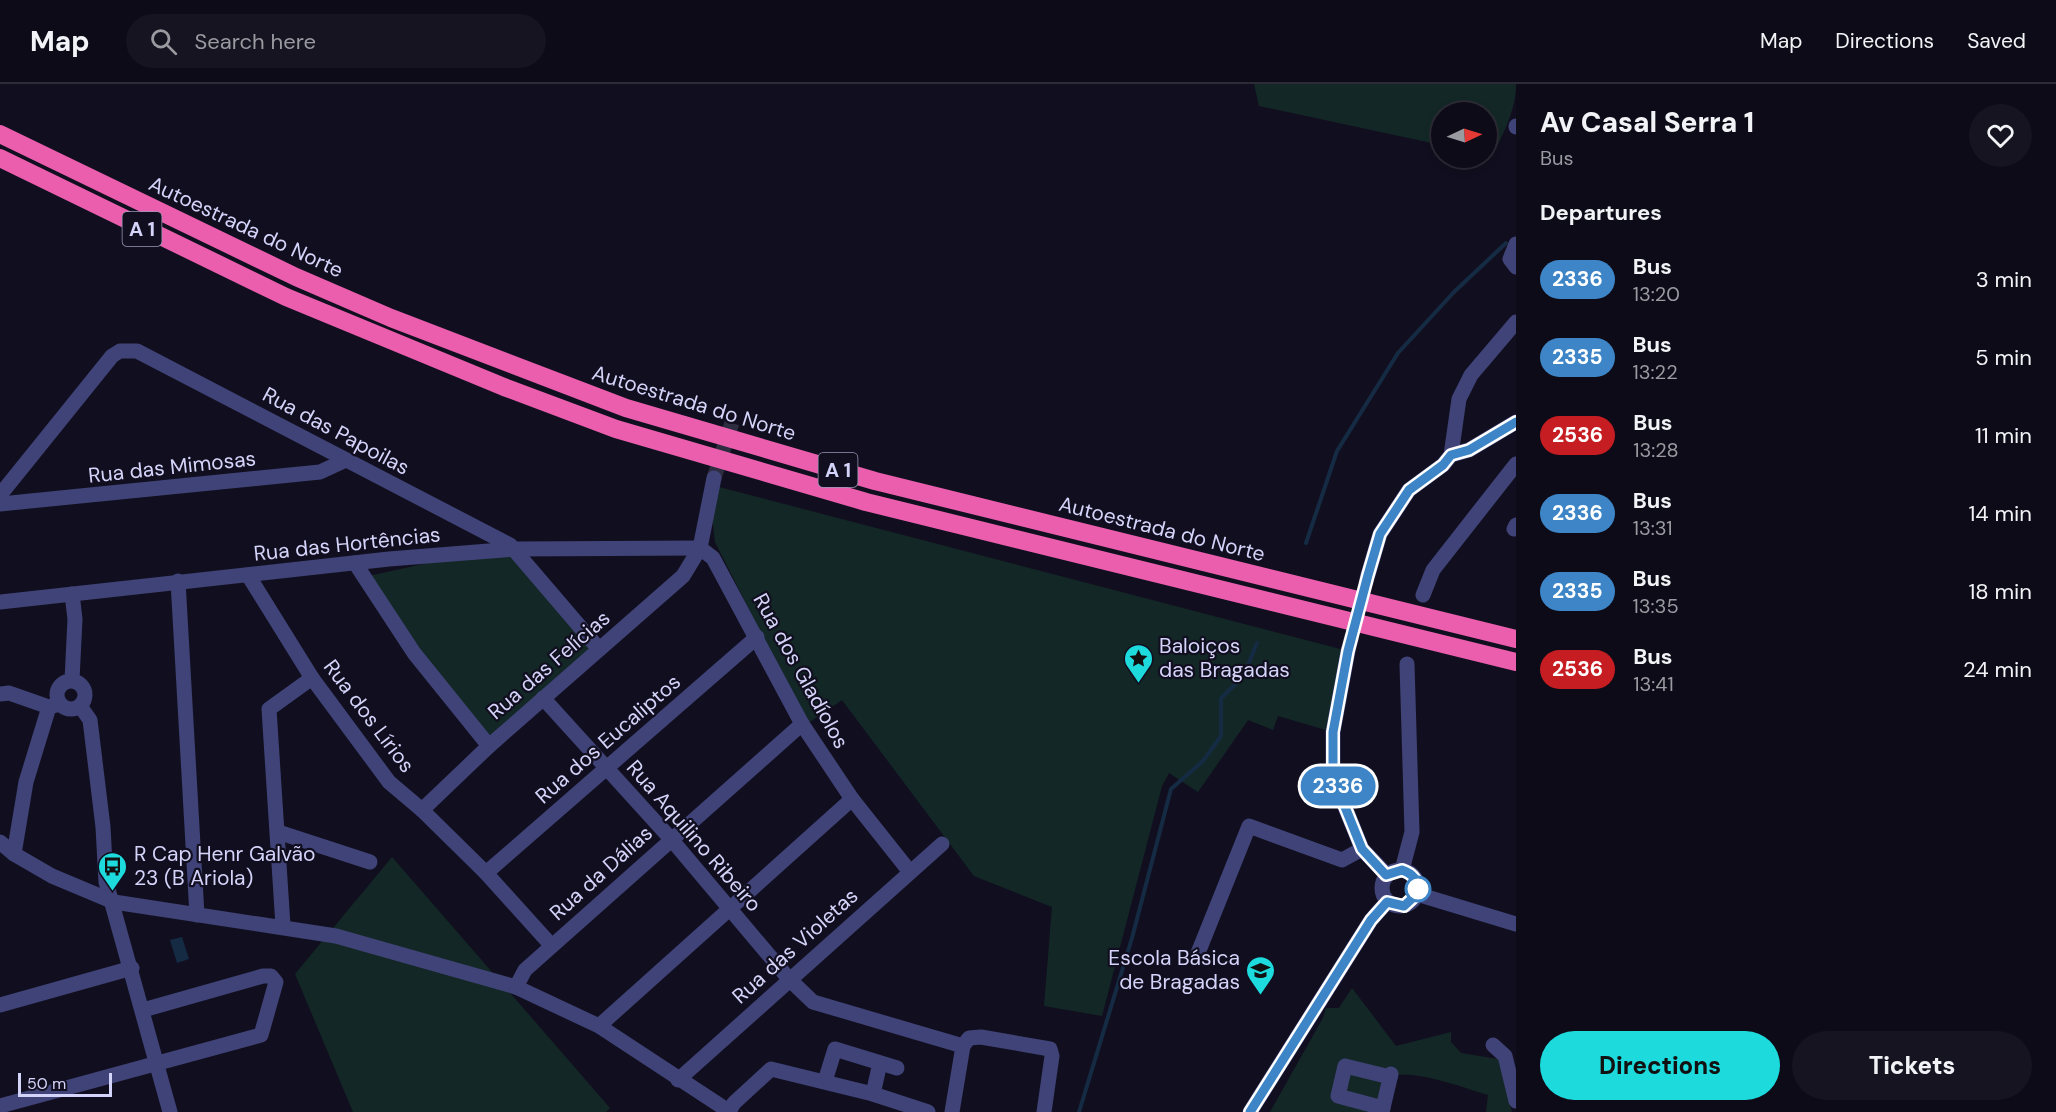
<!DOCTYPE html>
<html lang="en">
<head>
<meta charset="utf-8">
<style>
	body { margin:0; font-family:"DM Sans",sans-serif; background:#161420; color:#f1f3f6; height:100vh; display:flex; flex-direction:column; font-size:22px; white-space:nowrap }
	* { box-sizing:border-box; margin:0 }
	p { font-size:20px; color:#9a9ba1 }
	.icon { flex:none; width:33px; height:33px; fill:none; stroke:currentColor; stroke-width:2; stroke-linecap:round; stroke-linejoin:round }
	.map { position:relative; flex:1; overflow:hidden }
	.panel { display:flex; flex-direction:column; background:#0d0b17; width:540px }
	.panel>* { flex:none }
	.badge { padding:0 12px; border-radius:20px; font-size:21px; line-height:39px }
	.needle { width:39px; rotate:86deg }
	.controls { position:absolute; left:1431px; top:18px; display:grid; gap:12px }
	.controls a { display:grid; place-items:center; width:66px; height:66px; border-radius:50%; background:#0d0b17; box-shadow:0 3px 9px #0003,0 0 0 2px #2d2b36; font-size:30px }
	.scale { position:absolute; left:18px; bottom:15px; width:94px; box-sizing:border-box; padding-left:6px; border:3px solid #d4d3f9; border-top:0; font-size:16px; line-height:21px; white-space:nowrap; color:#d4d3f9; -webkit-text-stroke:4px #110f1f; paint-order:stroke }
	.map>.badge { position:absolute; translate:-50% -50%; box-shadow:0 0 0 3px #fff }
	h2 { padding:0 24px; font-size:22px; line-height:54px }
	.round { display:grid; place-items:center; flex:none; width:63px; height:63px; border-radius:32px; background:#161420 }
	.headline { display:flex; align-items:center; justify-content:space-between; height:102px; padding:0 24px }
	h1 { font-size:28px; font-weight:800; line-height:45px }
	.primary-button { display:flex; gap:12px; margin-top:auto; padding:12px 24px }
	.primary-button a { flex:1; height:69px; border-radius:36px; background:#1ddadc; color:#111; font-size:24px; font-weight:800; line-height:69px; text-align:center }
	.primary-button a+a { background:#161420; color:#f1f3f6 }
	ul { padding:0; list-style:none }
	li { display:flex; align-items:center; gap:18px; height:78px; padding:0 24px }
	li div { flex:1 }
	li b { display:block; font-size:22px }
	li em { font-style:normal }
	li .badge { min-width:66px; font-weight:700; text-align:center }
	header { display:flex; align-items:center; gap:36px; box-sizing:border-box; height:84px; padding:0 30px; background:#0d0b17; border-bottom:2px solid #2d2b36 }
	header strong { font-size:28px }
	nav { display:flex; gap:33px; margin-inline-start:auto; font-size:21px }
	.search { width:420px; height:54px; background:#161420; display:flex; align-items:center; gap:15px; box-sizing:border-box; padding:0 21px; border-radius:33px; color:#9a9ba1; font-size:22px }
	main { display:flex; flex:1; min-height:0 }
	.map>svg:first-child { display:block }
	.green { fill:#132826 }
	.water { fill:#152b43 }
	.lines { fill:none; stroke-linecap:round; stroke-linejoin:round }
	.stream { stroke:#152b43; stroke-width:4 }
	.minor-tunnel { stroke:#2e2c40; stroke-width:15; stroke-dasharray:15 8; stroke-linecap:butt }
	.minor { stroke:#404378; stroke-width:15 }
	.highway { stroke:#ea5ead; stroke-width:18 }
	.line-casing { stroke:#fff; stroke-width:14 }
	.line { stroke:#3d85c6; stroke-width:9 }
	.stop-dot { fill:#fff; stroke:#3d85c6; stroke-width:3 }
	.labels { text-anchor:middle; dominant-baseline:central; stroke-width:4.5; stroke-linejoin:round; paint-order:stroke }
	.shield { fill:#110f1f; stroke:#9a98b8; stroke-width:1.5 }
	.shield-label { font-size:20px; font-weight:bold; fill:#d4d3f9 }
	.street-label { font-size:21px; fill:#d4d3f9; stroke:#110f1f }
	.poi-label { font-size:21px; fill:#d4d3f9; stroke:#110f1f; text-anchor:start }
</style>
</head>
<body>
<header>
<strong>Map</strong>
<div class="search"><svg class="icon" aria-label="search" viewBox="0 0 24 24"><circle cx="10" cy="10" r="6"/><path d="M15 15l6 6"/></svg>Search here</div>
<nav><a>Map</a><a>Directions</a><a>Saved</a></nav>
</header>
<main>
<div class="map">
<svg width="1516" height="1028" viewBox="0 0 1516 1028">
	<rect width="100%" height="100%" fill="#110f1f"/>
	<!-- green -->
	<g class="green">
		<path d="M1254,0H1516C1516,25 1504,49 1493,70L1487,69L1486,28H1442L1441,61L1259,22Z"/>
		<path d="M719,403L1348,567L1333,648L1278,632L1273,646L1248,636L1198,708L1169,689L1162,702L1102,932L1044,922L1052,823L974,792L842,616L807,640L715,458L712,432Z"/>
		<path d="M510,461L592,568L489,662L364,493Z"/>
		<path d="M392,773L610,1024L606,1028H353L295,890Z"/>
		<path d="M1352,904L1396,962L1451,948V958L1461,969L1498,975L1512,1028H1486L1488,1011C1457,1002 1424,988 1391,991L1382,1028H1270L1323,934L1326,924H1339Z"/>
	</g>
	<!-- water -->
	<path class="water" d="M182,853L189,875L177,879L170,856Z"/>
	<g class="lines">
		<!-- stream -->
		<g class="stream">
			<path d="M1306,459L1337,367L1398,269L1454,208L1506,159"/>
			<path d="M1079,1028L1132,854L1171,705L1203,677L1221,652V614L1243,593L1257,559"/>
		</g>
		<!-- minor-tunnel -->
		<g class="minor-tunnel">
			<path d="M714,394L732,339"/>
			<path d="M1348,567L1368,491"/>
		</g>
		<!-- minor -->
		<g class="minor">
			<path d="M1516,42V43"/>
			<path d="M1516,160L1510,175L1516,183"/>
			<path d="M1451,371L1469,366L1516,338"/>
			<path d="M0,411L112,272L120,267H137L510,461L599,565"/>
			<path d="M0,420L320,388L346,376"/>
			<path d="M1514,445L1516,441"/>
			<path d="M700,464L713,474L802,640L852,715L910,788"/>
			<path d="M355,479L414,569L489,662"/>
			<path d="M248,491L312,594L389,698L422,726L486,789L551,861"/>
			<path d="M1368,491L1380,450L1409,406L1443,381L1451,371L1459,315L1471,291L1516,238"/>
			<path d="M178,497L197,831"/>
			<path d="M1423,511L1433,486L1516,380"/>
			<path d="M0,518L389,475L515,465L700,464"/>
			<path d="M1348,567L1333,648V684L1343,718L1362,765L1387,791"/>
			<path d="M72,596L75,535L72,510"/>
			<circle cx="71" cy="611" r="14"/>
			<path d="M0,610L9,609L49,623"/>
			<path d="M543,614L671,755L789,895L813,918L963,962"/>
			<path d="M80,622L90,636L103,743L106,798L170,1028"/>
			<path d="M422,726L489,662L683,492L700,464L714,394"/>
			<path d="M278,748L370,778"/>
			<path d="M0,758L14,770L52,792L114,818L336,852L516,903L599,942L730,1028"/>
			<path d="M14,770L26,698L49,623L60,620"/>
			<circle cx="1400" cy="804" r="18"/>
			<path d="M1402,786L1412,748L1407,580"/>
			<path d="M486,789L757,553"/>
			<path d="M1417,810L1516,840"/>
			<path d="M283,842L269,625L312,594"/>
			<path d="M1198,869L1249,742L1342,776L1362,765"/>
			<path d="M516,903L525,886L802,640"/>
			<path d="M0,921L132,884"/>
			<path d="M599,942L852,715"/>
			<path d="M1493,961L1505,972L1516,1017"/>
			<path d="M678,996L942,760"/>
			<path d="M825,997L835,965L897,984"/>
			<path d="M873,1010L880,979"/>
			<path d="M0,1022L261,951L276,898L271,892H263L143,926"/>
			<path d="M1383,1024L1338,1012L1345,982L1390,993"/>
			<path d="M729,1027L734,1019L771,985L873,1010L928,1028"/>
			<path d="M952,1028L963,962L969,954L981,953L1050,965L1052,972L1044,1028"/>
			<path d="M1250,1028L1371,836L1387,818"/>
			<path d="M1382,1028L1391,990"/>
		</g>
		<!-- highway -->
		<g class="highway">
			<path d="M0,50L296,193L391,234L626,324L875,397L1516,555"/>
			<path d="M0,74L286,213L504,303L616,345L866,418L1516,578"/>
		</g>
	</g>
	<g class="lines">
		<defs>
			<path id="line" d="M1250,1028L1371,836L1387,818L1404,822L1417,810C1419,798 1414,790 1402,786L1386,791L1362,765L1343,718L1333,684V648L1348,567L1368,491L1380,450L1409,406L1443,381L1451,371L1469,366L1516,338"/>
		</defs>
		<!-- line casing -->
		<use href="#line" class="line-casing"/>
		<!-- line -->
		<use href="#line" class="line"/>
	</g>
	<!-- icons -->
	<defs>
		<symbol id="sight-pin" viewBox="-11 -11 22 30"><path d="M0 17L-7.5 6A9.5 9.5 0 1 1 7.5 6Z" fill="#1ddadc" stroke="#110f1f"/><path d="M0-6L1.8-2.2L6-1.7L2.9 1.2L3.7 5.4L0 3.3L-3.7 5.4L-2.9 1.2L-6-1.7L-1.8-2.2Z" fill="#111"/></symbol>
		<symbol id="bus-pin" viewBox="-11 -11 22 30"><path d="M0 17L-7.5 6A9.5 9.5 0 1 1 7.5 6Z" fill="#1ddadc" stroke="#110f1f"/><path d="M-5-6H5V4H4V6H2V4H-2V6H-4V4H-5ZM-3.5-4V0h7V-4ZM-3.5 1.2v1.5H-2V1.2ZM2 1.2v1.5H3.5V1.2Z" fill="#111"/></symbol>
		<symbol id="school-pin" viewBox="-11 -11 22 30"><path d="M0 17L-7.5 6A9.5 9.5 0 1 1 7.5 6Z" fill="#1ddadc" stroke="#110f1f"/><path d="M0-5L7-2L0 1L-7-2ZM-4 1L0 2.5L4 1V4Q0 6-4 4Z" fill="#111"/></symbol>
	</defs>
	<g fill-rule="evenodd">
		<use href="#sight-pin" x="1122" y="558" width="33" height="45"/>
		<use href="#bus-pin" x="96" y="766" width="33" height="45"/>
		<use href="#school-pin" x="1244" y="870" width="33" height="45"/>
	</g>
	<!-- markers -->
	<circle class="stop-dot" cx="1418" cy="805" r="12"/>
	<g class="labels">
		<!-- shield labels -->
		<g class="shield">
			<rect x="122.5" y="128" width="39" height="34" rx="4.5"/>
			<rect x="818.5" y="369" width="39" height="34" rx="4.5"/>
		</g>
		<g class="shield-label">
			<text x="142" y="145">A 1</text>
			<text x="838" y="386">A 1</text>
		</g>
		<!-- street labels -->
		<g class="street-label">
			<text transform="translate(246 143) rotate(25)">Autoestrada do Norte</text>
			<text transform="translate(694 319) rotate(17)">Autoestrada do Norte</text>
			<text transform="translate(336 347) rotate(28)">Rua das Papoilas</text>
			<text transform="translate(172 383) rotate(-6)">Rua das Mimosas</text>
			<text transform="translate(1162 445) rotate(14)">Autoestrada do Norte</text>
			<text transform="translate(347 460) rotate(-6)">Rua das Hortências</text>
			<text transform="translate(549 581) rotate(-41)">Rua das Felícias</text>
			<text transform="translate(801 587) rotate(61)">Rua dos Gladíolos</text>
			<text transform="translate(369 632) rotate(53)">Rua dos Lírios</text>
			<text transform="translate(608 655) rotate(-41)">Rua dos Eucaliptos</text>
			<text transform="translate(694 752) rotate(49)">Rua Aquilino Ribeiro</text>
			<text transform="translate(601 789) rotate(-42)">Rua da Dálias</text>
			<text transform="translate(795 862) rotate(-42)">Rua das Violetas</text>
		</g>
		<!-- poi labels -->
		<g class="poi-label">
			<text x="1159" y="562">Baloiços<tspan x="1159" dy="24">das Bragadas</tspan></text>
			<text x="134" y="770">R Cap Henr Galvão<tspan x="134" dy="24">23 (B Ariola)</tspan></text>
			<text x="1240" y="874" text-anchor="end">Escola Básica<tspan x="1240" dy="24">de Bragadas</tspan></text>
		</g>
	</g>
</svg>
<div class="controls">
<a><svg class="needle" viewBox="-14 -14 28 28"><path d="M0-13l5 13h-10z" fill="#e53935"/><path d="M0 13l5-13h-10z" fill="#9a9ba1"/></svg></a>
</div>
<div class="scale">50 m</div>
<b class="badge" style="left:1338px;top:702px;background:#3d85c6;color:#fff">2336</b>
</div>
<section class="panel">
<div class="headline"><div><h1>Av Casal Serra 1</h1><p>Bus</p></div><a class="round"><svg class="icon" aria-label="heart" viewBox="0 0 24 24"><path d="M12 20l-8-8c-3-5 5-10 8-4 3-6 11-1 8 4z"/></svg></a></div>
<h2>Departures</h2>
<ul>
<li><span class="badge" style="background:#3d85c6;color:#fff">2336</span><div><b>Bus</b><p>13:20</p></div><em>3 min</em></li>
<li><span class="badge" style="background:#3d85c6;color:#fff">2335</span><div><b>Bus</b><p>13:22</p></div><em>5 min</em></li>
<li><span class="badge" style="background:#c61d23;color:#fff">2536</span><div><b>Bus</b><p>13:28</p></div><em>11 min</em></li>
<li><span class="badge" style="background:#3d85c6;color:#fff">2336</span><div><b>Bus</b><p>13:31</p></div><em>14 min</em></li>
<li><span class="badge" style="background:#3d85c6;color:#fff">2335</span><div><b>Bus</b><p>13:35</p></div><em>18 min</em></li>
<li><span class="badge" style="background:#c61d23;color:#fff">2536</span><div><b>Bus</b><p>13:41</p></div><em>24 min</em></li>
</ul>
<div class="primary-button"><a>Directions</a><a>Tickets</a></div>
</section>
</main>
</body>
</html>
